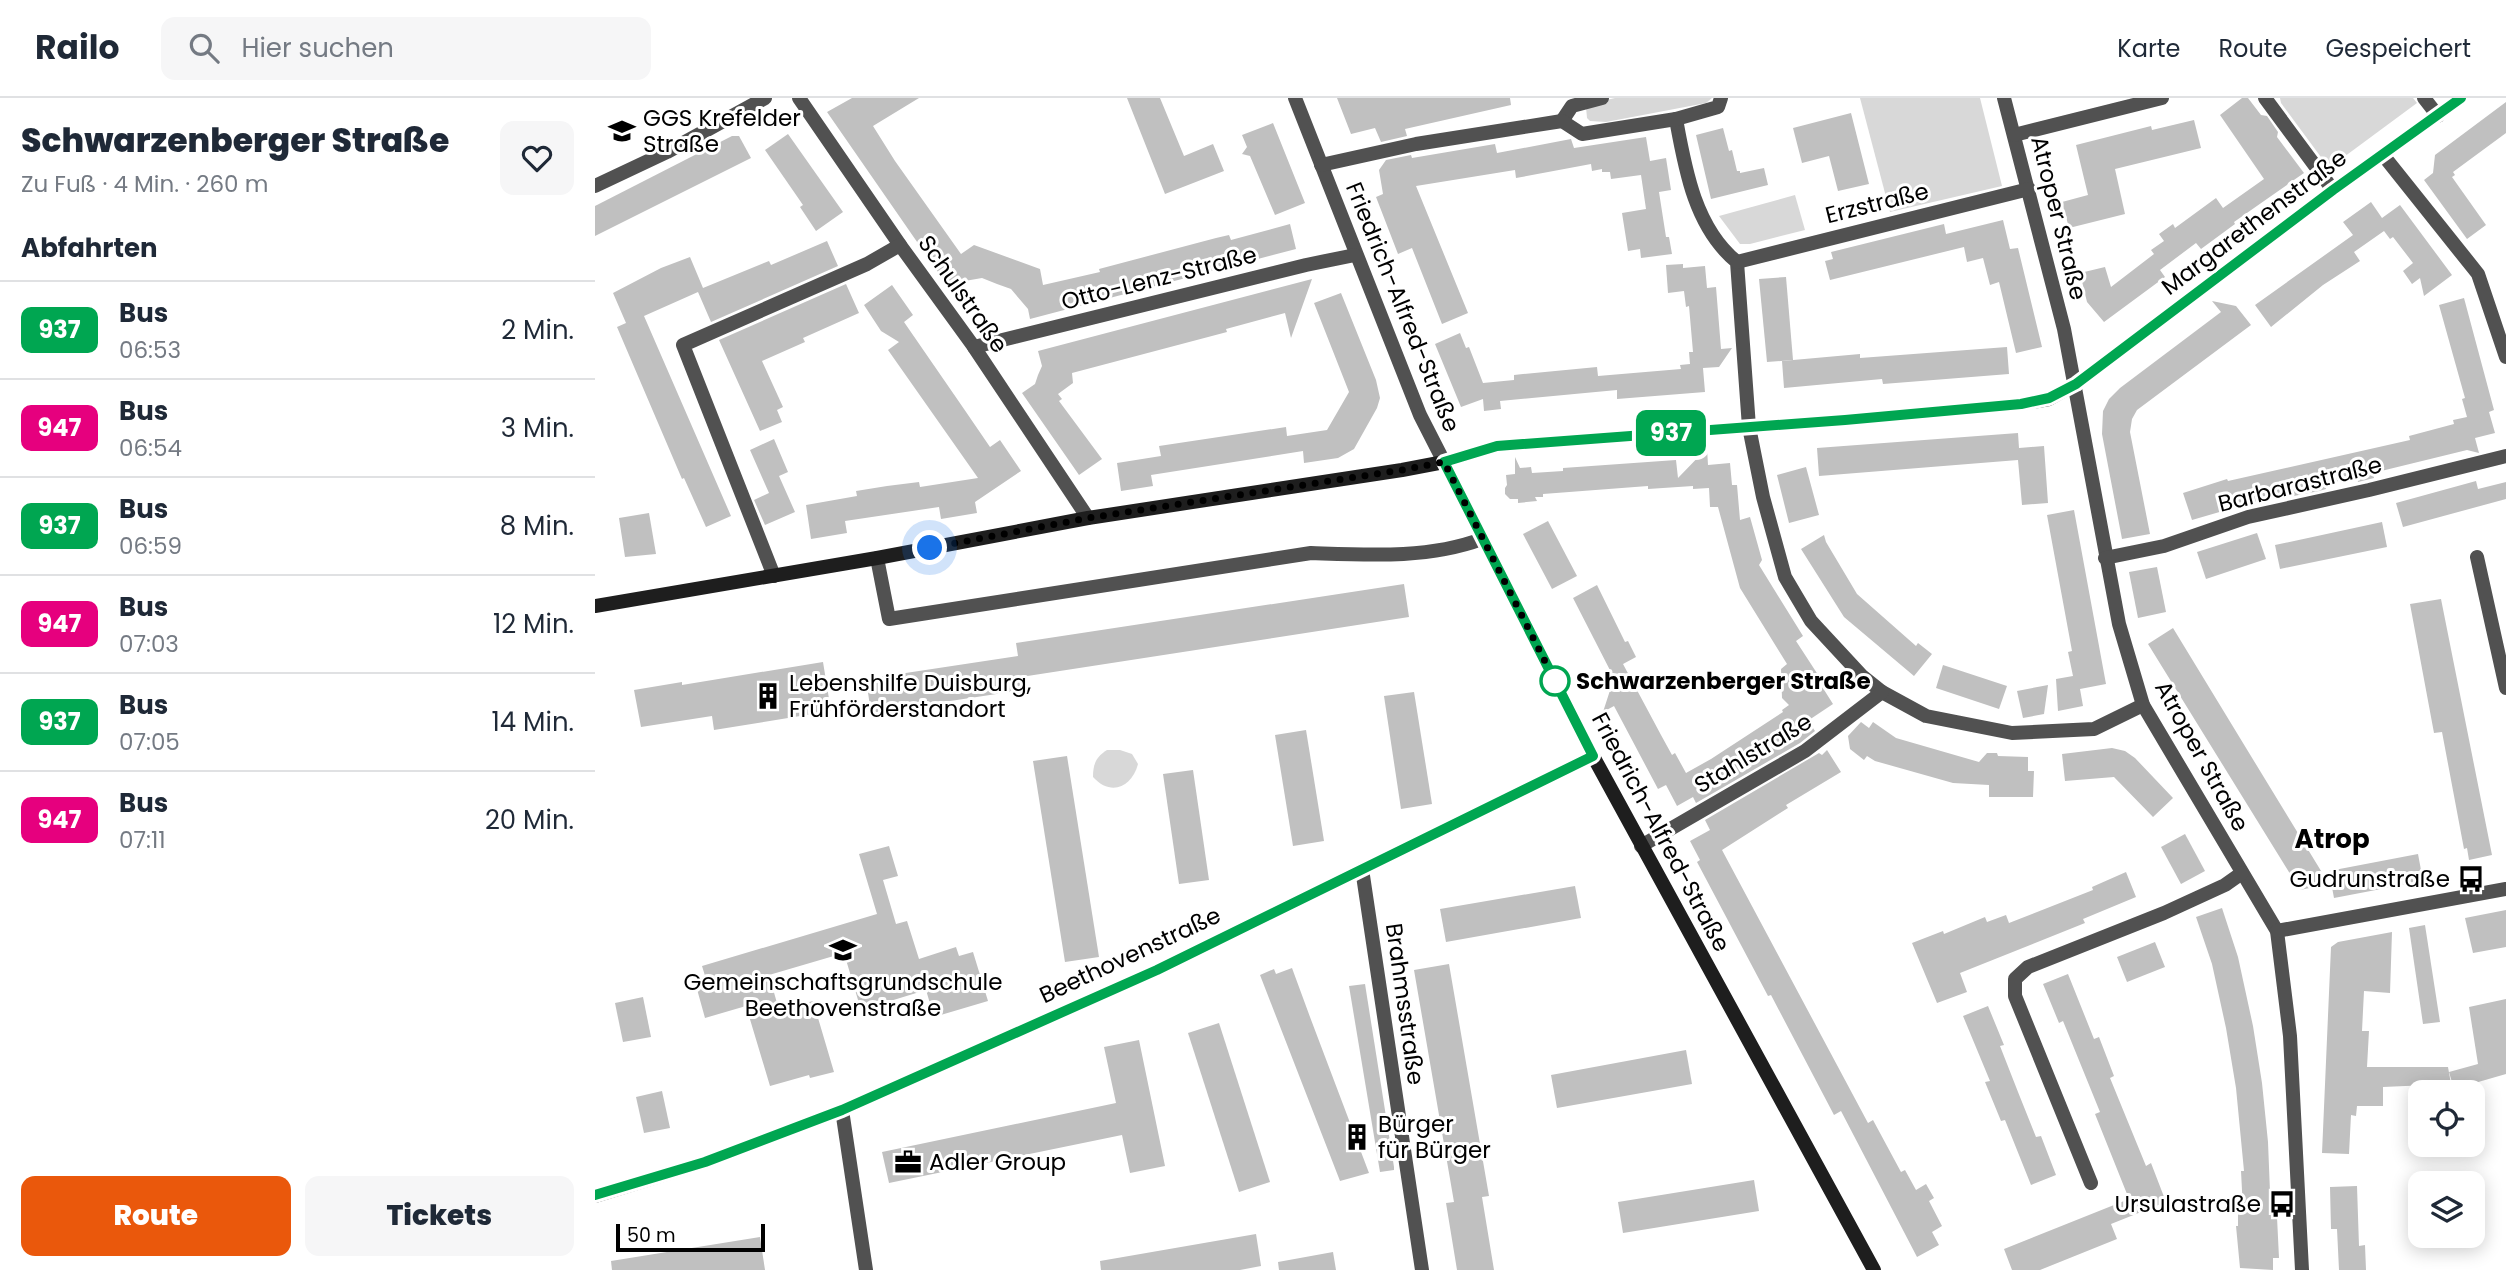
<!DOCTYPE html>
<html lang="de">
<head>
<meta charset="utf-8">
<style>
	body { margin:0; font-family:Poppins,sans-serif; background:#f6f6f7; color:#1f2937; height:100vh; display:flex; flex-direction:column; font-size:26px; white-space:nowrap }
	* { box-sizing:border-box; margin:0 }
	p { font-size:23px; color:#747a83 }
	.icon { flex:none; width:38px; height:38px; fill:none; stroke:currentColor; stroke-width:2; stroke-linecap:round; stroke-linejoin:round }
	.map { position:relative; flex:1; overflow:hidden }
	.drawer { display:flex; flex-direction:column; background:#fff; width:595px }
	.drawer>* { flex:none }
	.badge { padding:0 14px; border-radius:10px; font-size:24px; line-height:46px }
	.tools { position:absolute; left:1813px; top:982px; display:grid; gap:14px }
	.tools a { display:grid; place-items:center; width:77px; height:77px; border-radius:14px; background:#fff; box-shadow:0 4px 18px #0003; font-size:35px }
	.scale { position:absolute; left:21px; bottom:18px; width:149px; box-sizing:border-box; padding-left:7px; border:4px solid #000; border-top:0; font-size:19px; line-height:24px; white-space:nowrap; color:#000; -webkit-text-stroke:5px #fff; paint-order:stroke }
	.you { position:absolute; width:35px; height:35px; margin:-18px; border:5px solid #fff; border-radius:50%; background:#1a73e8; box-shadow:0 0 0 10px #1a73e833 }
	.map>.badge { position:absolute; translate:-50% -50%; box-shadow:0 0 0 4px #fff }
	h2 { padding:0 21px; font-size:26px; line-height:63px }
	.round { display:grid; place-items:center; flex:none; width:74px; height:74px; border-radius:14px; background:#f6f6f7 }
	.overview { display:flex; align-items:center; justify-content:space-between; height:119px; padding:0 21px }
	h1 { font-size:33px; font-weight:800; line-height:52px }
	.primary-button { display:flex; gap:14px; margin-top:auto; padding:14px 21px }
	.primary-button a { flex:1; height:80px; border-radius:14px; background:#ea580c; color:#fff; font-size:28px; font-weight:800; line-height:80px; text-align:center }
	.primary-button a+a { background:#f6f6f7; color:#1f2937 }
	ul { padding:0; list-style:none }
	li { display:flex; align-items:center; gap:21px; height:98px; padding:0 21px; border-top:2px solid #e0e1e3 }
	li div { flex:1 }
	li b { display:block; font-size:26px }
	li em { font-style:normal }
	li .badge { min-width:77px; font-weight:700; text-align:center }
	header { display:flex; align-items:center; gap:42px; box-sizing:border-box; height:98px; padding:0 35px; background:#fff; border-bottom:2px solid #e0e1e3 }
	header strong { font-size:33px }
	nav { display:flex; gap:38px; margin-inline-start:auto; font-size:24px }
	.search { width:490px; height:63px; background:#f6f6f7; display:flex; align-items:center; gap:18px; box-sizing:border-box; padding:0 24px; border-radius:14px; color:#747a83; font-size:26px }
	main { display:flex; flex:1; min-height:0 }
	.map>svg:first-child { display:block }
	.green { fill:#d8d8d8 }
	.building { fill:#c0c0c0 }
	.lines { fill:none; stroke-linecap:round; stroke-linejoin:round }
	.street { stroke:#515151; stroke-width:14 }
	.secondary { stroke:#1e1e1e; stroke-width:14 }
	.line-casing { stroke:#fff; stroke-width:16 }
	.line { stroke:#00a651; stroke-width:10 }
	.walk { stroke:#000; stroke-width:7; stroke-dasharray:0 12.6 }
	.stop-dot { fill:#fff; stroke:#00a651; stroke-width:3.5 }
	.labels { text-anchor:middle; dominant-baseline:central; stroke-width:6; stroke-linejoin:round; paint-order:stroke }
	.poi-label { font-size:23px; fill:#000; stroke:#fff; text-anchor:start }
	.street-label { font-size:23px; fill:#000; stroke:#fff }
	.stop-label { font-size:23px; font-weight:bold; fill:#000; stroke:#fff; text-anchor:start }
	.quarter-label { font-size:26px; font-weight:bold; fill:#000; stroke:#fff }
</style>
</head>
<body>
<header>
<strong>Railo</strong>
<div class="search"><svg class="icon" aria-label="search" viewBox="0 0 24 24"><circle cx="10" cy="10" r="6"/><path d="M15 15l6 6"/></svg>Hier suchen</div>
<nav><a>Karte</a><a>Route</a><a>Gespeichert</a></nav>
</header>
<main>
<section class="drawer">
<div class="overview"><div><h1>Schwarzenberger Straße</h1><p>Zu Fuß · 4 Min. · 260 m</p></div><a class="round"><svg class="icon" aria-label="heart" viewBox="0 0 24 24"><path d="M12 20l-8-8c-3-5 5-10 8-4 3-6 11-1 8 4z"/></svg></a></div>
<h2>Abfahrten</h2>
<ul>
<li><span class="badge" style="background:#00a651;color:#fff">937</span><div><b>Bus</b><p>06:53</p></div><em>2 Min.</em></li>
<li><span class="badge" style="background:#e6007e;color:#fff">947</span><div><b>Bus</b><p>06:54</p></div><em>3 Min.</em></li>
<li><span class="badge" style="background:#00a651;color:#fff">937</span><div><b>Bus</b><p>06:59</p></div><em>8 Min.</em></li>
<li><span class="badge" style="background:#e6007e;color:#fff">947</span><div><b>Bus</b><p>07:03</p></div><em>12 Min.</em></li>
<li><span class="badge" style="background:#00a651;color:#fff">937</span><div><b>Bus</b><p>07:05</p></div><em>14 Min.</em></li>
<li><span class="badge" style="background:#e6007e;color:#fff">947</span><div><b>Bus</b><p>07:11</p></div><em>20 Min.</em></li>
</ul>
<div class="primary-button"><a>Route</a><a>Tickets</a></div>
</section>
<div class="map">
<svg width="1911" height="1172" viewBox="0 0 1911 1172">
	<rect width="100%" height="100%" fill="#fff"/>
	<!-- green -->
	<g class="green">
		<path d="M1020,0H1117L1111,5L1011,24L995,23L992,20L991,9L994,6Z"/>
		<path d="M1265,0H1385L1407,88L1295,114Z"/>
		<path d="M1685,0H1818L1822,5L1734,70L1686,5Z"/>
		<path d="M1200,97L1210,132L1155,146H1145L1124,118Z"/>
		<path d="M512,652H525L537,656L543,666C537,689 516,699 498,679C498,666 501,659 512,652Z"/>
	</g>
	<!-- building -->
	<g class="building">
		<path d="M257,0H324L278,28L300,63L366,156L379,147L445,171L448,187L505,174L504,171L621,140L634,137L636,142L695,126L701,151L435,221L433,211L416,191L402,186L387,180L364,184L354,190L232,14Z"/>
		<path d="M532,0H565L589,58L618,46L629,73L570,96Z"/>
		<path d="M742,0H915L916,7L810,31L812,38L786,44L780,30L756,36Z"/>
		<path d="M1647,0H1653L1666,17L1672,18L1683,34L1682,39L1709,75L1639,124L1640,126L1606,151L1601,145L1565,172L1570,179L1509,224L1492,204L1485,175L1510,169L1516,189L1559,156L1556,152L1569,143L1564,136L1578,126L1580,130L1621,100L1628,110L1669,81L1625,17Z"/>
		<path d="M1911,4V35L1858,74L1860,77L1857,79L1891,127L1872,141L1829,82L1838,75L1840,57Z"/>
		<path d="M1256,15L1274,86L1243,93L1234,58L1207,65L1198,30Z"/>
		<path d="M1599,22L1606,50L1520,71L1530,116L1474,130L1467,104L1493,97L1481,47L1556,28L1557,32Z"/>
		<path d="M678,25L710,105L680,117L655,58L647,56L652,49L647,37Z"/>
		<path d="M1128,30L1134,53L1137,52L1142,73H1145V75L1169,70L1173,87L1116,101L1101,37Z"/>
		<path d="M193,36L248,114L221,133L205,109L208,107L170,52Z"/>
		<path d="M137,38H144L156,60L0,138V108Z"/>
		<path d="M1051,39L1055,63L1071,60L1076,92L1064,94L1071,139H1074L1077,156L1046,160L1045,151L1033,153L1027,115L1051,111L1046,77L1016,81L1015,74H1007V71L997,73L996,66L921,80L920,72L821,88L873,215L847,226L817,150L803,156L781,99L788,96L784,72L791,62L816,57L817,60L900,46L902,55L976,41L979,50Z"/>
		<path d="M1776,104L1787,120L1805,107L1857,177L1829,198L1825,180L1817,186L1808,173L1818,165L1798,139L1795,141L1789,133L1759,154L1765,163L1728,187L1676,229L1660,207L1758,137L1748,124Z"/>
		<path d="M1408,122L1415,151L1423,150L1447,249L1421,255L1404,184L1395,187L1388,160L1372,164L1369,149L1235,182L1230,163L1238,161L1236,154L1349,126L1351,136Z"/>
		<path d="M232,143L243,168L116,224L103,194L49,218L136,418L111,429L89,380L87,381L22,229L31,225L18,195L66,170L95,159L108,190L174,163L176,167Z"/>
		<path d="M1088,166V170L1110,168L1112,190L1121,189L1126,251L1137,250L1124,269L1108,270L1110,294L1022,301V292L905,303L906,311L889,313L888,301L866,309L840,246L865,235L871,250L874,249L888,285L919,282V277L928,276L1002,269L1003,278L1086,271L1085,267L1095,266L1094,254H1098L1094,208L1091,209L1089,193L1073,195L1071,167Z"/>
		<path d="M1191,179L1198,262L1172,264L1164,181Z"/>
		<path d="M717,181L696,240L690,215L631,231L632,234L477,275L478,285L463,296L467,301L464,303L507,361L484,377L427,295L440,286L443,277L447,268L443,253Z"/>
		<path d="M251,186L264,215L208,240L210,244L167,263L188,309L182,312L187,324L165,333L124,242Z"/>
		<path d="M297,187L318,217L309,224L369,311L395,349L405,342L426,373L380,404L382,415L346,421L344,409L250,423L252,435L216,441L211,407L262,398L261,393L292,388L324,384L325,389L383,380L293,252L304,244L286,233L269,207Z"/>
		<path d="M746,195L781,282L785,300L782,310L759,351L743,360L709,365L708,353L556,377L558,388L526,393L522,365L566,358L564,348L691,329L692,338L732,332L754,294L719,205Z"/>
		<path d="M1869,200L1899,312L1894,314L1900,335L1880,340L1884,355L1872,352L1778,375L1779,380L1763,384L1762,379L1730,386L1731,391L1724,393L1684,401L1683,397L1597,422L1588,395L1632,381L1633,383L1815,342L1814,338L1859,326L1858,322L1872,319L1867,301L1870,300L1844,207Z"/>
		<path d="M1617,203L1641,208L1656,227L1542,312L1537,321L1535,334L1555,436L1527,441L1507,336L1508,313L1514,301L1525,290L1626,214Z"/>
		<path d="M1412,249L1414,276L1288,286L1287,281L1189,290L1187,263L1265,256V260Z"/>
		<path d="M1423,335L1424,350L1449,348L1453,405L1427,407L1423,362L1224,378L1222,350Z"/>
		<path d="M179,341L193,374L184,378L200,414L170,427L159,402L174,395L155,352Z"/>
		<path d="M1112,350L1113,367L1135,365L1137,387H1142L1145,422L1155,419L1167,462L1164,467L1208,538L1201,543L1229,586L1226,587L1238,606L1214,622L1211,620L1220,633L1205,645L1101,705L1098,699L1082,708L1071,687L1063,691L1019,608L1008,614L1019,580L978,500L1002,487L1030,544L1033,543L1041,559L1028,566L1066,637L1077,657L1080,655L1091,675L1116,661L1188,614L1187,612L1194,607L1187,600L1186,571L1192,566L1145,490L1123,409H1115L1114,390L1098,391V388L1053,391V388L948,396V399H940L942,403L923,405V401H915L910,396V390L912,387L911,377L920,376V359L925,370L936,369L937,375L968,373V370L1081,362L1083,380Z"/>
		<path d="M1211,369L1224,417L1194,425L1182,377Z"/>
		<path d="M1881,383L1883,391L1911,384V401L1808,429L1801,405Z"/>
		<path d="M1479,412L1511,586L1485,591L1488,608L1463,613L1461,581L1478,578L1473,554L1477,553L1452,417Z"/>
		<path d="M54,415L61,456L30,459L24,420Z"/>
		<path d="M953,423L982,478L957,491L928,436Z"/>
		<path d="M1787,424L1792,449L1685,471L1680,447Z"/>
		<path d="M1662,435L1671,461L1611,481L1602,454Z"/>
		<path d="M1229,437L1231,444L1262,496L1321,548L1323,545L1337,556L1319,578L1249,519L1206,451Z"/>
		<path d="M1562,469L1571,514L1543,520L1534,474Z"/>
		<path d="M809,486L814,519L426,579L428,592L276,615L271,581L423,558L421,545Z"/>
		<path d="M1846,501L1897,757L1874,762L1872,750L1869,751L1847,634L1839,635L1815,506Z"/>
		<path d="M1578,530L1648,645L1734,786L1705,792L1553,546Z"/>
		<path d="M228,564L236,613L119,632L117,618L46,629L39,592L87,584V587Z"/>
		<path d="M1348,567L1412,588L1404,611L1341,590Z"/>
		<path d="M1453,587L1449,616L1428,620L1422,593Z"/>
		<path d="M819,594L837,706L806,711L789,598Z"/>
		<path d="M1266,624L1274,630L1278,624L1301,640L1384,664L1392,655H1402L1403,658L1433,659V673H1439L1438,699H1394V687L1358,685L1280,663L1272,658L1269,662L1255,651L1253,638Z"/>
		<path d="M711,632L729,743L698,748L680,637Z"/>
		<path d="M1517,650L1530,653L1540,660L1578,700L1558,719L1519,679L1470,683L1467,656Z"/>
		<path d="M1232,652L1246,674L1191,707L1193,710L1127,752L1273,1025L1278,1022L1306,1074L1310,1072L1321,1092L1331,1086L1339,1100L1334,1103L1347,1128L1337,1134L1344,1147L1322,1159L1246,1013L1239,1017L1176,897L1173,898L1102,764L1105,762L1095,743L1115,732L1110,722L1224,655L1227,657Z"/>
		<path d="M472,658L504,859L470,864L438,663Z"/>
		<path d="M598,672L614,782L584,786L568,676Z"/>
		<path d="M1590,736L1610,773L1586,786L1566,749Z"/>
		<path d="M294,748L303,778L288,782L301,826L312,823L324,861L361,849L364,858L378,854L393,903L339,919L331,892L266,912L249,855L174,877L184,912L218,903L239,974L215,980L214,977L175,988L151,908L110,920L100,884L111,881L107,868L282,816L264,756Z"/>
		<path d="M1823,756L1828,783L1739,800L1734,773Z"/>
		<path d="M1531,774L1541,799L1488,821L1490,825L1365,875L1372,894L1342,905L1317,845L1348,833L1349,836L1390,819L1392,824L1411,817L1414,825L1498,792L1497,789Z"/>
		<path d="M980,788L986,820L851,844L845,811Z"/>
		<path d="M1627,810L1643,859L1658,928L1667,985L1673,1044L1676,1119H1682L1684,1160H1678V1172L1645,1170L1641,1128H1643V1112H1648L1646,1073H1649L1641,990L1631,930L1617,866L1601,819Z"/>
		<path d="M1911,812V849L1878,855L1870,820Z"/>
		<path d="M1830,827L1845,924L1828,926L1814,830Z"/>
		<path d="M1797,834L1795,895L1769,893L1767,933H1774L1772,969H1853L1856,986L1788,989V1008H1762L1761,1018L1756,1017L1754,1056L1727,1055L1736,849L1743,844Z"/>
		<path d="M1560,844L1570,869L1532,884L1522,859Z"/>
		<path d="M854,866L894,1098L887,1099L899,1172H862L851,1105L859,1104L819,872Z"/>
		<path d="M697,870L715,919L774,1075L745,1083L665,877L679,871L681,876Z"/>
		<path d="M1473,876L1499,941L1504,939L1519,978L1515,980L1551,1068L1556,1065L1571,1104L1516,1126L1522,1141L1445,1172H1417L1409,1151L1534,1101L1500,1016L1505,1014L1468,923L1464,925L1448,886Z"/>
		<path d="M770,886L799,1069V1072L785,1074L754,888Z"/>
		<path d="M48,899L56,939L28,944L20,905Z"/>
		<path d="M1911,901V976L1859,991L1854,974L1883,966L1874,909Z"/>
		<path d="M1393,908L1409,947L1405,948L1423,994L1441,1039L1446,1038L1461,1077L1436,1087L1410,1022L1406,1023L1390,984L1395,983L1368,918Z"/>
		<path d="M624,925L675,1084L644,1094L593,935Z"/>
		<path d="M544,942L570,1068L535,1075L527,1037L294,1085L287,1054L521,1005L509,949Z"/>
		<path d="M1091,952L1097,986L962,1010L956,977Z"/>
		<path d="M67,993L75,1030L49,1035L41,999Z"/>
		<path d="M1159,1082L1164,1113L1028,1135L1023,1104Z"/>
		<path d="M1762,1088L1764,1148L1770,1147L1771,1172H1744L1742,1131H1736L1735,1089Z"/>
		<path d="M661,1136L666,1168L645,1172H506L505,1163Z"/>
		<path d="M165,1139L170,1172H17L16,1163Z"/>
		<path d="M738,1154L741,1172H684L683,1164Z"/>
	</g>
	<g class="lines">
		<!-- street -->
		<g class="street">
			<path d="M204,0L305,147L379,249L493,420"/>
			<path d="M700,0L825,317L849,364"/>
			<path d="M1409,0L1469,231L1524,526L1548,607L1682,833L1695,938L1707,1172"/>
			<path d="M1670,0L1738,92"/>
			<path d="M1829,0L1843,18"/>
			<path d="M1081,21C1090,71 1100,130 1142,164L1154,329L1168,399L1190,479L1216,523L1267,578L1287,594L1331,618L1417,635L1499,631L1548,607"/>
			<path d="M967,23L977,8L1007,0"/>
			<path d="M1419,37L1567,0"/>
			<path d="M1788,57L1883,176L1911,259"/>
			<path d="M726,67L821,46L967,23L987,36L1081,21L1123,9L1126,0"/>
			<path d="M0,88L72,54L170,0"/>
			<path d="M1142,164L1434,91"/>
			<path d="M379,249L711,167L760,157"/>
			<path d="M1882,459L1911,590"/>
			<path d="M282,460L294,521L716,455C772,457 833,461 887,441"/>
			<path d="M1510,460L1569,448L1653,419L1774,392L1911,358"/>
			<path d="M179,478L88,247L272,166L305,147"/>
			<path d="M1046,748L1210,653L1287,594"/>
			<path d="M767,771L827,1172"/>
			<path d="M1682,833L1911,791"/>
			<path d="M247,1012L271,1172"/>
			<path d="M1496,1085L1420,898V881L1433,869L1569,815L1630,787L1647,775"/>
			<path d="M0,1098L110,1064L247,1012L562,872L998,658"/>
		</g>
		<!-- secondary -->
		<g class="secondary">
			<path d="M849,364L998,658L1279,1172"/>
			<path d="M0,508L282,460L493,420L807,372L849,364L902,348L1250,322L1426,306L1454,301L1481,286L1738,92L1866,0"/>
		</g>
	</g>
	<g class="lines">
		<defs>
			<path id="line" d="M0,1097L110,1064L247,1012L562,872L998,658L849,364L902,348L1250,322L1426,306L1454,300L1481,286L1738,92L1866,0"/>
		</defs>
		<!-- line casing -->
		<use href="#line" class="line-casing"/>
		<!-- line -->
		<use href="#line" class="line"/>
		<!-- walk -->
		<path class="walk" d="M335,450L493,420L807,372L849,364L960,583"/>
	</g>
	<!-- icons -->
	<defs>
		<symbol id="school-bare" viewBox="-9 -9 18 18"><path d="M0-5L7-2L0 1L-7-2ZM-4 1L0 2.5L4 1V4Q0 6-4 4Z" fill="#000" stroke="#fff" stroke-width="2.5" paint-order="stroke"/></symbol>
		<symbol id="building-bare" viewBox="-9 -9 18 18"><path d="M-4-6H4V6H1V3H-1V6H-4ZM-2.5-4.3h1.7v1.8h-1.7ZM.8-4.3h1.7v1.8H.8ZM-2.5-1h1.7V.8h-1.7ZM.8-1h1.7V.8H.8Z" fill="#000" stroke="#fff" stroke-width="2.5" paint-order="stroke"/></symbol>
		<symbol id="bus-bare" viewBox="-9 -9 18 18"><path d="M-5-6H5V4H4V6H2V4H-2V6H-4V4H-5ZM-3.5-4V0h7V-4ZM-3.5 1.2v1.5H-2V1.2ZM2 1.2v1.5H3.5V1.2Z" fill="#000" stroke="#fff" stroke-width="2.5" paint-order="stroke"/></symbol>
		<symbol id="office-bare" viewBox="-9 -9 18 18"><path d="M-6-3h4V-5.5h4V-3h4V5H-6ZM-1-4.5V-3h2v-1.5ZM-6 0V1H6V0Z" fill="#000" stroke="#fff" stroke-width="2.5" paint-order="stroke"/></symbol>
	</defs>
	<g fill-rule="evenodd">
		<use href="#school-bare" x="8" y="14" width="38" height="38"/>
		<use href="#building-bare" x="154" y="579" width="38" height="38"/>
		<use href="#bus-bare" x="1857" y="762" width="38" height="38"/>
		<use href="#school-bare" x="229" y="833" width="38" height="38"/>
		<use href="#building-bare" x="743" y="1020" width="38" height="38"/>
		<use href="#office-bare" x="294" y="1045" width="38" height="38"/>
		<use href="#bus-bare" x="1668" y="1087" width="38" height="38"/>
	</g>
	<!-- markers -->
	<circle class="stop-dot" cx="960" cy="583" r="14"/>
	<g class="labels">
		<!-- poi labels -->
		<g class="poi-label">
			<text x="48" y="20">GGS Krefelder<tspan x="48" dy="26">Straße</tspan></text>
			<text x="194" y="585">Lebenshilfe Duisburg,<tspan x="194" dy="26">Frühförderstandort</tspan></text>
			<text x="1855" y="781" text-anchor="end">Gudrunstraße</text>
			<text x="248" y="884" text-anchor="middle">Gemeinschaftsgrundschule<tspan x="248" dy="26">Beethovenstraße</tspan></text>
			<text x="783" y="1026">Bürger<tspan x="783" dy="26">für Bürger</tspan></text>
			<text x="334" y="1064">Adler Group</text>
			<text x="1666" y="1106" text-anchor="end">Ursulastraße</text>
		</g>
		<!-- street labels -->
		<g class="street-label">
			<text transform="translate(1282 105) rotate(-14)">Erzstraße</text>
			<text transform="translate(1464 120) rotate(76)">Atroper Straße</text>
			<text transform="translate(1659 124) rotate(-37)">Margarethenstraße</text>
			<text transform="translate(564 180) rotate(-14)">Otto-Lenz-Straße</text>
			<text transform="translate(368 196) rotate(55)">Schulstraße</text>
			<text transform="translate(808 209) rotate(68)">Friedrich-Alfred-Straße</text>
			<text transform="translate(1705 386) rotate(-14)">Barbarastraße</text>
			<text transform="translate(1158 655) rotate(-31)">Stahlstraße</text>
			<text transform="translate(1607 658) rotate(61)">Atroper Straße</text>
			<text transform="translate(1066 734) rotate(62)">Friedrich-Alfred-Straße</text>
			<text transform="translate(535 857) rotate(-25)">Beethovenstraße</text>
			<text transform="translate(810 906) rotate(82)">Brahmsstraße</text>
		</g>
		<!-- stop labels -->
		<g class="stop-label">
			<text x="981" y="583">Schwarzenberger Straße</text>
		</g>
		<!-- quarter labels -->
		<g class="quarter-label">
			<text x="1737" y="741">Atrop</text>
		</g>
	</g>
</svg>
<div class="tools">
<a><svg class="icon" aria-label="locate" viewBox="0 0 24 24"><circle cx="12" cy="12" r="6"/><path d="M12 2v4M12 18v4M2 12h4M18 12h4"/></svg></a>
<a><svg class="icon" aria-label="layers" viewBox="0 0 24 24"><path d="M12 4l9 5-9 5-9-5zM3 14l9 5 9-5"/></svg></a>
</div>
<div class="scale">50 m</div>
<div class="you" style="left:335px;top:450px"></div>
<b class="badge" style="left:1076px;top:335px;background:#00a651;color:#fff">937</b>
</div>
</main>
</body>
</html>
